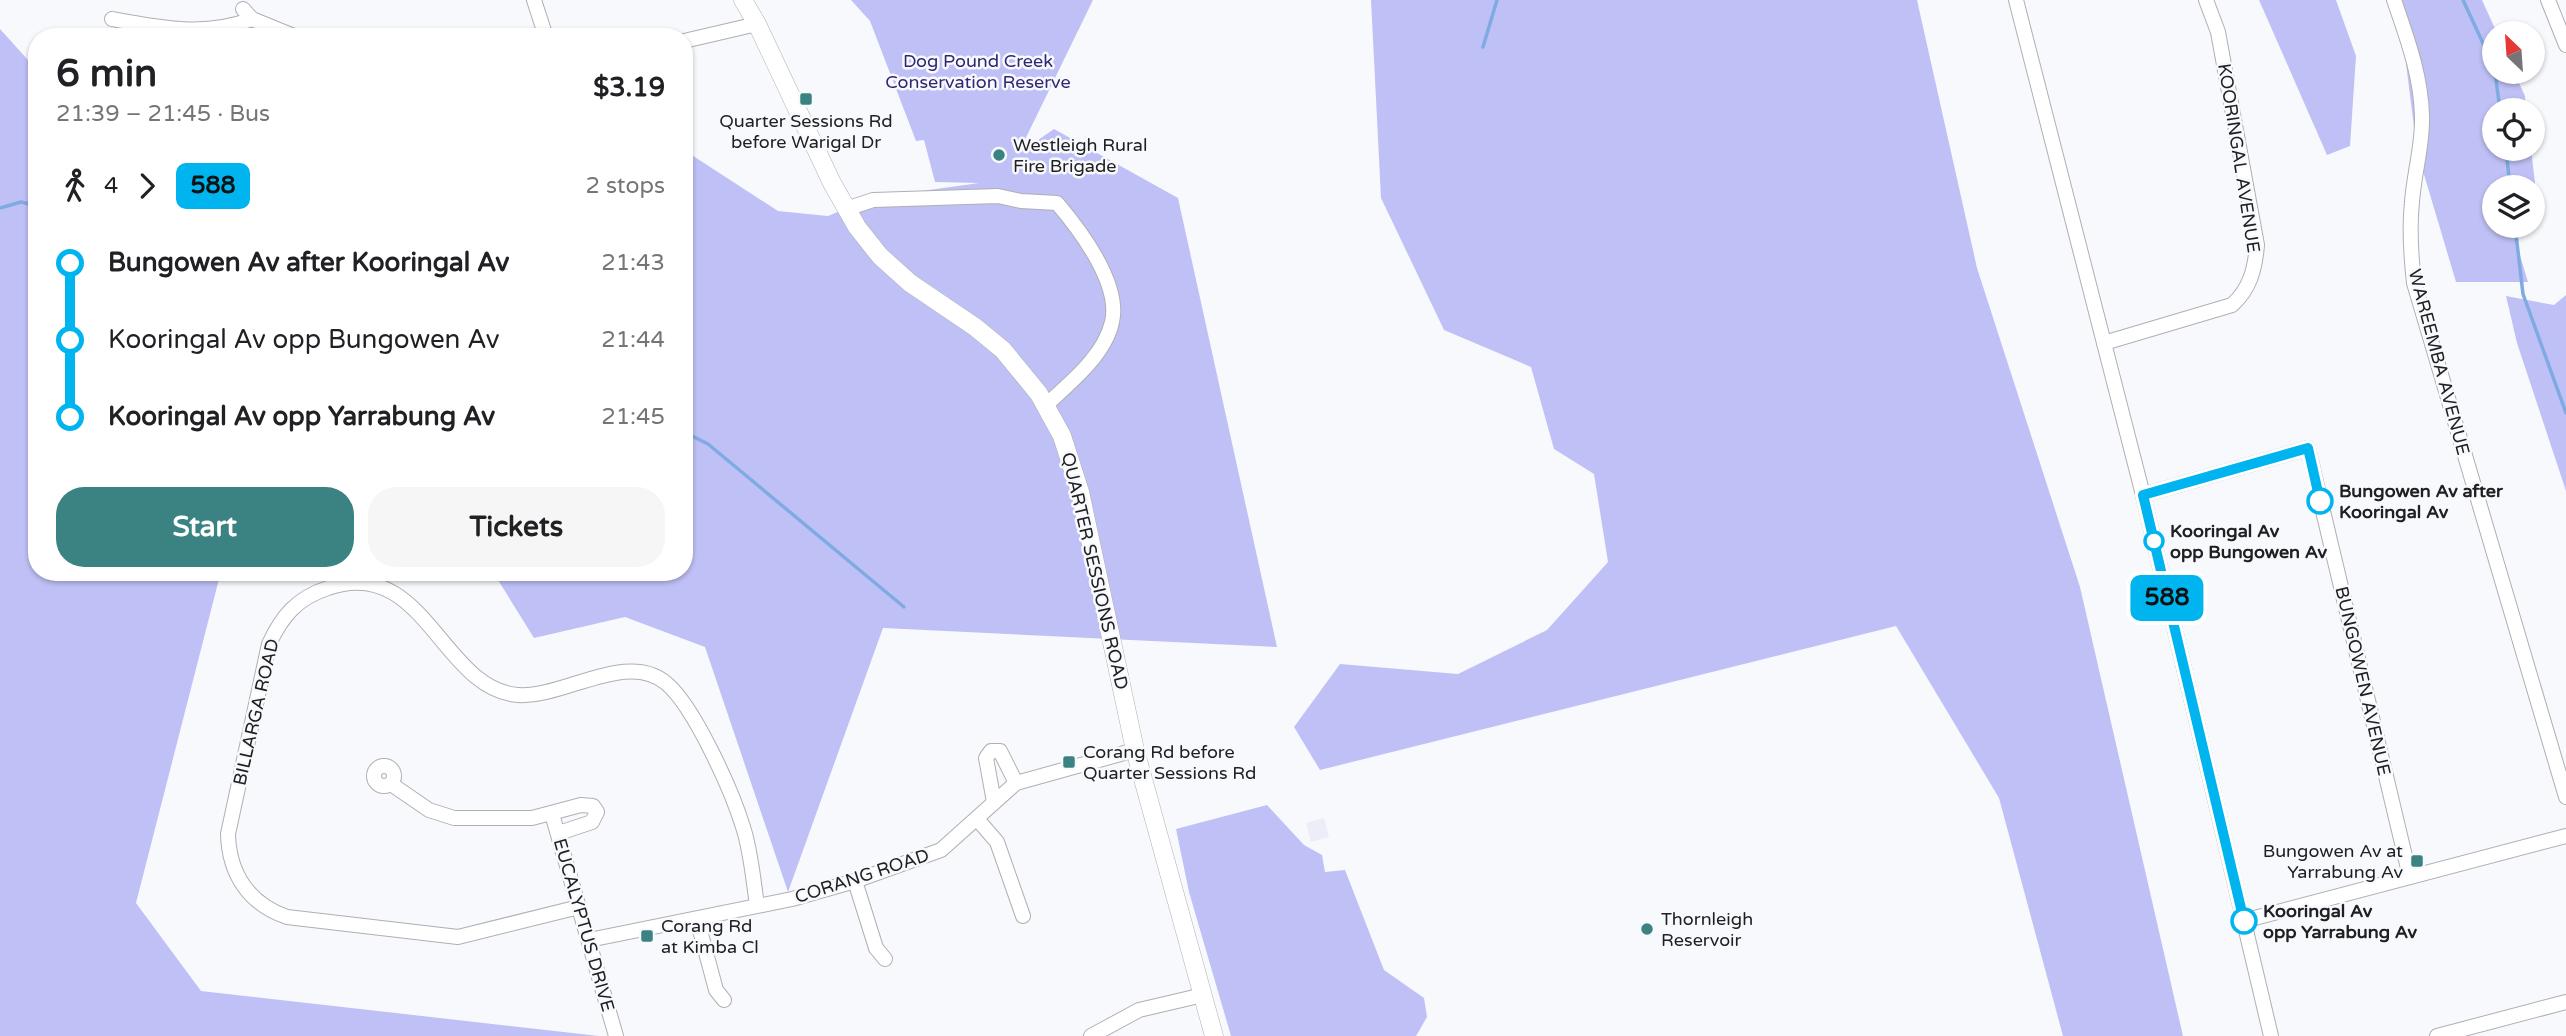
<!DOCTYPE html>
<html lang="en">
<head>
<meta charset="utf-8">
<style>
	body { margin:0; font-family:"Varela Round",sans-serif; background:#f6f6f6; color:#202124; height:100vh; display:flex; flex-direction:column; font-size:26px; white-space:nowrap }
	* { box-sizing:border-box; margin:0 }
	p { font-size:23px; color:#757577 }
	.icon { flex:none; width:38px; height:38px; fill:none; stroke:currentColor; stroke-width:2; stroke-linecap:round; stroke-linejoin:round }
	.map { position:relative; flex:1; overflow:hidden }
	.drawer { position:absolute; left:28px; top:28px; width:665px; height:553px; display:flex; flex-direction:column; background:#fff; border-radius:28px; box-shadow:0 2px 5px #0004 }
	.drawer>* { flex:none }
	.badge { padding:0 14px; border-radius:10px; font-size:24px; line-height:46px }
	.needle { width:46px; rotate:335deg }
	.controls { position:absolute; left:2482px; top:21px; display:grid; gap:14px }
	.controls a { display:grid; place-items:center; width:63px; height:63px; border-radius:50%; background:#fff; box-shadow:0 2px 5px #0004; font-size:35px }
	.map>.badge { position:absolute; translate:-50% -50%; box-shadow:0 0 0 4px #fff }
	.legs { display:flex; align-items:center; gap:10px; height:77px; padding:0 28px; font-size:23px }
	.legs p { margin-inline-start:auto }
	.head { display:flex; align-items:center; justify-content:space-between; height:119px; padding:0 28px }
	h1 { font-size:38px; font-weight:700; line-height:52px }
	.cta { display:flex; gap:14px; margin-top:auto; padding:14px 28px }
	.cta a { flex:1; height:80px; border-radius:28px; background:#3a8382; color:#fff; font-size:28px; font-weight:700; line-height:80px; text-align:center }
	.cta a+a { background:#f6f6f6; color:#202124 }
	ul { padding:0 28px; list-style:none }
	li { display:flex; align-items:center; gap:24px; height:77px; font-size:26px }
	li i { display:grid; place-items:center; width:10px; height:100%; margin:0 9px; background:currentColor }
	li i::after { content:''; width:18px; height:18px; margin:-9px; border:5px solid; border-radius:50%; background:#fff }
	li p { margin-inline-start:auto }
	li:first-child i { background:linear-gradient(#0000 50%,currentColor 0) }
	li:last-child i { background:linear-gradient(currentColor 50%,#0000 0) }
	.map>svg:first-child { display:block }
	.built { fill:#ecedf9 }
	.green { fill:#bfc1f6 }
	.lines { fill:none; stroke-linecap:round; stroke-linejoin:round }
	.stream { stroke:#7fabe2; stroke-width:3.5 }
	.minor-casing { stroke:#afafb4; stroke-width:16 }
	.major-casing { stroke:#afafb4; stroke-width:19 }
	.minor { stroke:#fff; stroke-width:14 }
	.major { stroke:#fff; stroke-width:18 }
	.line-1-casing { stroke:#fff; stroke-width:16 }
	.line-1 { stroke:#00b5ef; stroke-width:10 }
	.poi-dot { fill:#3a8382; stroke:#f8f9fd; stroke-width:2.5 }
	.stop-1-dot { fill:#fff; stroke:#00b5ef; stroke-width:3.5 }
	.labels { text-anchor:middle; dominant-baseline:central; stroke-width:5; stroke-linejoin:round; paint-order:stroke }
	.park-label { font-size:18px; fill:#2f2771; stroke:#f8f9fd }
	.poi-label { font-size:18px; fill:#202022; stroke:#f8f9fd; text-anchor:start }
	.street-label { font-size:18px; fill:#202022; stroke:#f8f9fd }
	.stop-label { font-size:18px; font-weight:bold; fill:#202022; stroke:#f8f9fd; text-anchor:start }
</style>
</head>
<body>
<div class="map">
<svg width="2566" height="1036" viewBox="0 0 2566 1036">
	<rect width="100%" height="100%" fill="#f8f9fd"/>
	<!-- built -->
	<path class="built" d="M1324,818L1329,837L1311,842L1306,823Z"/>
	<!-- green -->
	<g class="green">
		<path d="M851,0H1093L1018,154L1054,129L1178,198L1277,647L883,628L788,892L705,647L625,617L534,638L493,572H684V150L778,211L828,216L840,211L850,201L979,183L935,182L924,140L916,141L870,21Z"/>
		<path d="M1371,0H1917L1977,268L2080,587L2183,1036H2063L1999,798L1896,626L1320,770L1294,727L1340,664L1458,674L1547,630L1608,562L1594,474L1554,449L1531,367L1444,330L1381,198Z"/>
		<path d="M2259,0H2336L2356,56L2350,146L2327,155Z"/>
		<path d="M2398,0H2482L2497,33H2494V72H2514L2525,96L2526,110H2494V149H2531L2535,183L2532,188L2494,187V226H2511L2528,282H2456L2417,151Z"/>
		<path d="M0,29L37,70V572H228L219,579L136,903L201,991L599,1036H0Z"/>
		<path d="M2566,295V491L2517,343L2506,296L2554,305Z"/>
		<path d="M1267,805L1304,845L1322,855L1325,872L1345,870L1384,970L1424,998L1427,1017L1416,1036H1231L1189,892L1176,829Z"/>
	</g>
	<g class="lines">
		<!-- stream -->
		<g class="stream">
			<path d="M2463,0L2494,67"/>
			<path d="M1483,47L1497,0"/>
			<path d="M2495,72L2500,110"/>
			<path d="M2506,149L2510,187"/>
			<path d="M0,208L21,202L37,206"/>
			<path d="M2515,226L2523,294L2566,413"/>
			<path d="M684,432L708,444L904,607"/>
		</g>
		<defs>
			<g id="minor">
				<path d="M534,0L546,37"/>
				<path d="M2016,0L2143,495L2271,1036"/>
				<path d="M2394,0C2407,38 2421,75 2422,116C2423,145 2414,173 2412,202C2409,229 2411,256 2414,283L2566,797"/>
				<path d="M2548,0L2566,45"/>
				<path d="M243,9L252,19L296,37"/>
				<path d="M112,19C160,28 206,37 252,19"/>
				<path d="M684,41L757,24"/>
				<path d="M846,209L873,200L998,196L1021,201L1057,203C1080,230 1121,284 1112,322C1105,355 1070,383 1046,405"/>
				<path d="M2104,343L2232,305C2250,289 2255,269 2257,245L2218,32L2206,0"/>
				<path d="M2143,495L2308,448L2410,877"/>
				<circle cx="384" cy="776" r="10"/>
				<path d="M391,784L429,810L454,818H532L581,805L593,806L597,812L592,822L559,833"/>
				<path d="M994,802L986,758L991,751H1000L1016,783"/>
				<path d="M552,814L616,1036"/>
				<path d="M978,820L997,842L1023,916"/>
				<path d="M855,881L876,948L885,959"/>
				<path d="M579,907L458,937L287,917C249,904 229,874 228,834L269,644C282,616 297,598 328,588C424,554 442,690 518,695C564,698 627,650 666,683C694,706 732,791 743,827C751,851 753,879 757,905"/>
				<path d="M697,919L716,990L724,1000"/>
				<path d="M2243,921L2566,836"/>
				<path d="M589,940L792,899L855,881L941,850L1016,783L1135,750"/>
				<path d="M1091,1036L1139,1010L1203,995"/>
				<path d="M2437,1036L2566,1002"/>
			</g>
			<path id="major" d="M743,0L757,24L832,183L857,227L880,256L910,283L975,327L1003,350L1039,394L1062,436L1080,492L1135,750L1214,1036"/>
		</defs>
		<!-- minor casing -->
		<use href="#minor" class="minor-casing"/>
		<!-- major casing -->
		<use href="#major" class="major-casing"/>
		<!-- minor -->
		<use href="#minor" class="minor"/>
		<!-- major -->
		<use href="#major" class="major"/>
	</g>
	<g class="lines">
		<defs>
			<path id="line-1" d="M2244,921L2143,495L2308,448L2320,501"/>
		</defs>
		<!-- line-1 casing -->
		<use href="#line-1" class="line-1-casing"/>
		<!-- line-1 -->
		<use href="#line-1" class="line-1"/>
	</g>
	<!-- markers -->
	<g class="poi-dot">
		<rect x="799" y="92" width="14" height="14" rx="3.5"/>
		<circle cx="999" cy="155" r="7"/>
		<rect x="1062" y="755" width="14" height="14" rx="3.5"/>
		<rect x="2410" y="854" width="14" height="14" rx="3.5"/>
		<circle cx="1647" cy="929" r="7"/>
		<rect x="640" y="929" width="14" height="14" rx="3.5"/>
	</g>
	<g class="stop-1-dot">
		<circle cx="2320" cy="501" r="12"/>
		<circle cx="2154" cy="541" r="9"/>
		<circle cx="2244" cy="921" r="12"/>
	</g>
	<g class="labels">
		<!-- park labels -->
		<g class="park-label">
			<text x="978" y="61">Dog Pound Creek<tspan x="978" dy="21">Conservation Reserve</tspan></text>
		</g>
		<!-- poi labels -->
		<g class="poi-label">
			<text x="806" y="121" text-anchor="middle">Quarter Sessions Rd<tspan x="806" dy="21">before Warigal Dr</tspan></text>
			<text x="1013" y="145">Westleigh Rural<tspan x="1013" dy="21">Fire Brigade</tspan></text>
			<text x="1083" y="752">Corang Rd before<tspan x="1083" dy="21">Quarter Sessions Rd</tspan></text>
			<text x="2403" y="851" text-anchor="end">Bungowen Av at<tspan x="2403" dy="21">Yarrabung Av</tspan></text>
			<text x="1661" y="919">Thornleigh<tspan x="1661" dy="21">Reservoir</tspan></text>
			<text x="661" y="926">Corang Rd<tspan x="661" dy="21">at Kimba Cl</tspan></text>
		</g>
		<!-- street labels -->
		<g class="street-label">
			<text transform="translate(2239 158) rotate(81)">KOORINGAL AVENUE</text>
			<text transform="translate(2439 362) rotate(75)">WAREEMBA AVENUE</text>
			<text transform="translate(1095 571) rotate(77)">QUARTER SESSIONS ROAD</text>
			<text transform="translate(2363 681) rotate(77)">BUNGOWEN AVENUE</text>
			<text transform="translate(256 712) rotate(-77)">BILLARGA ROAD</text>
			<text transform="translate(862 876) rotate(-18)">CORANG ROAD</text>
			<text transform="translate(584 925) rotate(74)">EUCALYPTUS DRIVE</text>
		</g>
		<!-- stop labels -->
		<g class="stop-label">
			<text x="2339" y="491">Bungowen Av after<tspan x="2339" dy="21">Kooringal Av</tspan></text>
			<text x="2170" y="531">Kooringal Av<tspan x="2170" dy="21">opp Bungowen Av</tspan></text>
			<text x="2263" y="911">Kooringal Av<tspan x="2263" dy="21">opp Yarrabung Av</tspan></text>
		</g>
	</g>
</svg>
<div class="controls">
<a><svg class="needle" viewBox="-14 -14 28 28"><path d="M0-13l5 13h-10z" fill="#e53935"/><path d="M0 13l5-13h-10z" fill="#757577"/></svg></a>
<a><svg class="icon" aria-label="locate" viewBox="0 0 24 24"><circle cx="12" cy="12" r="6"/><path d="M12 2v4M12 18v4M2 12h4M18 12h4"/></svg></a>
<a><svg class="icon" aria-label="layers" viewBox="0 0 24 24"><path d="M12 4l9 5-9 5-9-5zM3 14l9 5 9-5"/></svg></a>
</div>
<b class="badge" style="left:2167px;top:598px;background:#00b5ef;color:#111">588</b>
<section class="drawer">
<div class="head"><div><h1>6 min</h1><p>21:39 – 21:45 · Bus</p></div><b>$3.19</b></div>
<div class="legs"><svg class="icon" aria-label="walk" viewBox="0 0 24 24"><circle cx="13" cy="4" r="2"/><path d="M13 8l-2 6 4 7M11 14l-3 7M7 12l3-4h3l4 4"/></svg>4<svg class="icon" aria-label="forward" viewBox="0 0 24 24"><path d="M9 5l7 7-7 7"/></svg><b class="badge" style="background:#00b5ef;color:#111">588</b><p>2 stops</p></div>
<ul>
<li><i style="color:#00b5ef"></i><b>Bungowen Av after Kooringal Av</b><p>21:43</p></li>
<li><i style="color:#00b5ef"></i><span>Kooringal Av opp Bungowen Av</span><p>21:44</p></li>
<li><i style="color:#00b5ef"></i><b>Kooringal Av opp Yarrabung Av</b><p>21:45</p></li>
</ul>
<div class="cta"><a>Start</a><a>Tickets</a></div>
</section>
</div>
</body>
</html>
